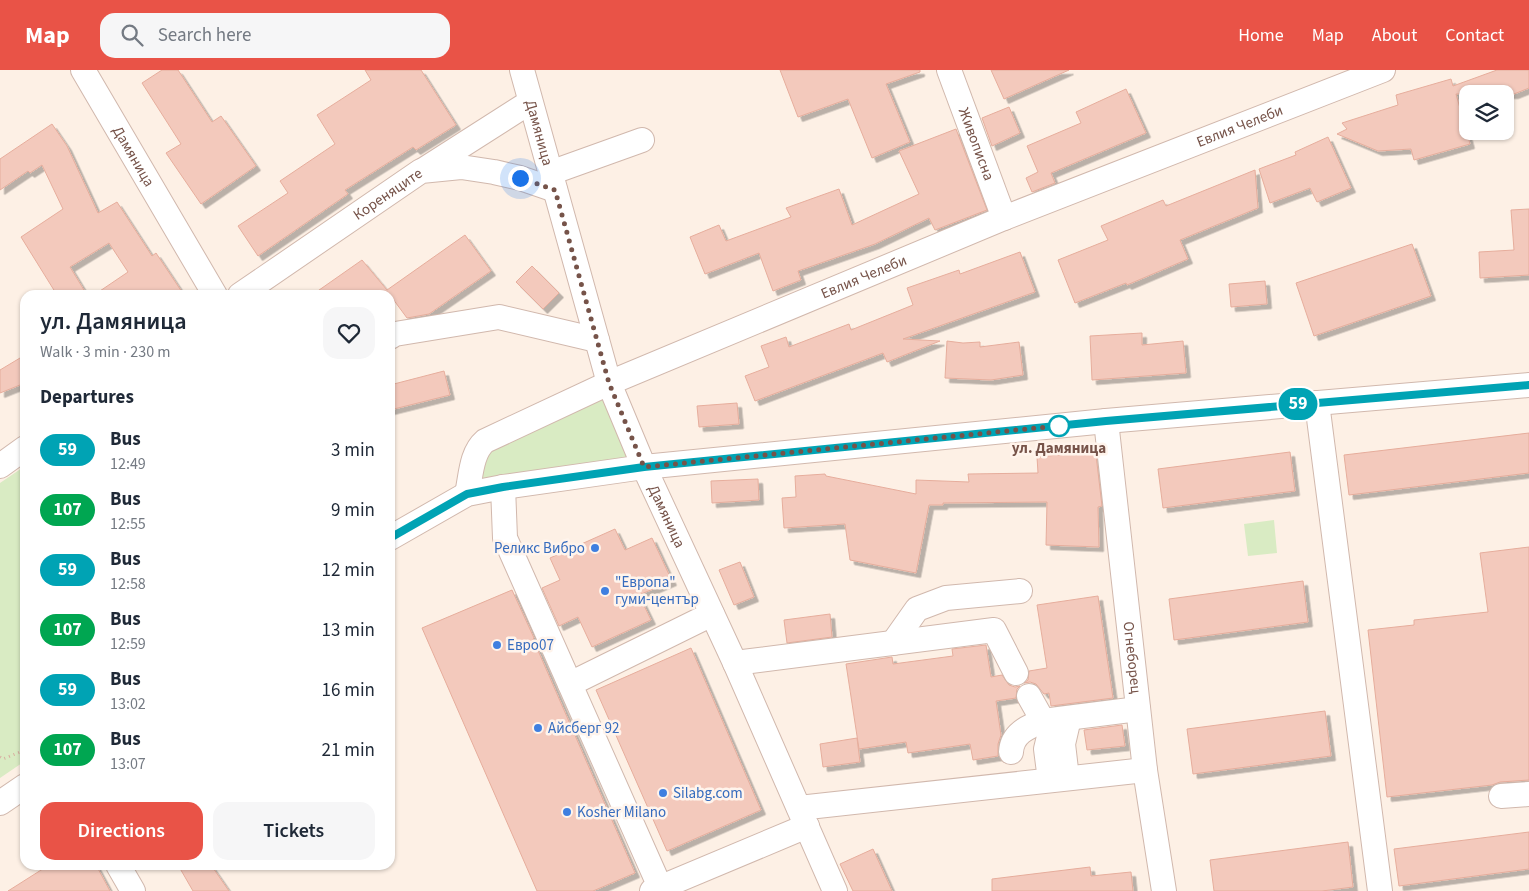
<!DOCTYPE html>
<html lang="en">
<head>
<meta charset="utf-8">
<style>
	body { margin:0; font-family:"Source Sans 3",sans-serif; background:#f6f6f7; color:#1f2937; height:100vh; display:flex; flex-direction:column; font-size:19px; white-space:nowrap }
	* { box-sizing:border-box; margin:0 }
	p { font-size:16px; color:#747a83 }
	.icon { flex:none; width:28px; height:28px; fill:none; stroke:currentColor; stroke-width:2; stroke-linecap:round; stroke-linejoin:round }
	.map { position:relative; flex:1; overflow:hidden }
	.details { position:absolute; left:20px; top:220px; width:375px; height:580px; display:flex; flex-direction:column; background:#fff; border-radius:15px; box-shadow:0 1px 4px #0004 }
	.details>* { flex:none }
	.badge { padding:0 10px; border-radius:16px; font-size:18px; line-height:32px }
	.buttons { position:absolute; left:1459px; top:15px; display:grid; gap:10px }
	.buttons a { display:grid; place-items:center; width:55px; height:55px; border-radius:10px; background:#fff; box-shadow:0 1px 4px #0004; font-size:25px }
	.you { position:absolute; width:25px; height:25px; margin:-12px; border:4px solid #fff; border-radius:50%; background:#1a73e8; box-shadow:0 0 0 8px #1a73e833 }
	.map>.badge { position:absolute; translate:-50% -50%; box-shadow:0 0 0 2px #fff }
	h2 { padding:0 20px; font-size:19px; line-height:45px }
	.round { display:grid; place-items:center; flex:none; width:52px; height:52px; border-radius:15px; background:#f6f6f7 }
	.head { display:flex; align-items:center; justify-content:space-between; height:85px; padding:0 20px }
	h1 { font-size:24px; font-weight:600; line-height:38px }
	.action { display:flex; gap:10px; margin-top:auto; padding:10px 20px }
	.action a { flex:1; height:58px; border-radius:15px; background:#e95347; color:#fff; font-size:20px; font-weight:600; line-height:58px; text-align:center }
	.action a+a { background:#f6f6f7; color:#1f2937 }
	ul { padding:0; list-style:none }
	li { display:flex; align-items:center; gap:15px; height:60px; padding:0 20px }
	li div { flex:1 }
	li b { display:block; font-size:19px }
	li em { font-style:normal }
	li .badge { min-width:55px; font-weight:700; text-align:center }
	header { display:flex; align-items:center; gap:30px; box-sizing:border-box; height:70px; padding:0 25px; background:#e95347; color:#fff }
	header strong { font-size:24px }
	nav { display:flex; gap:28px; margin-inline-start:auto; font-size:18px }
	.search { width:350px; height:45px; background:#f6f6f7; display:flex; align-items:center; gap:12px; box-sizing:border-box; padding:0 18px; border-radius:15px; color:#747a83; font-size:19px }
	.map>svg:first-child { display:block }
	.green { fill:#d9ebc3 }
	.building { fill:#f3c9bc; stroke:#e6ad9c; filter:url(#shadow) }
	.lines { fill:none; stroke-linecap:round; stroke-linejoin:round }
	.minor-casing { stroke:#d1b8ad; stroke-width:26 }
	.path { stroke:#d8ac9f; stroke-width:3; stroke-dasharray:1 4; stroke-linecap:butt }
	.minor { stroke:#fff; stroke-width:24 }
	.line-casing { stroke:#fff; stroke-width:11 }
	.line { stroke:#00a3b4; stroke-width:8 }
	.walk { stroke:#765349; stroke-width:5; stroke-dasharray:0 9 }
	.stop-dot { fill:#fff; stroke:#00a3b4; stroke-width:2.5 }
	.shop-dot { fill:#3f7fe0; stroke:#fff4ec; stroke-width:2 }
	.labels { text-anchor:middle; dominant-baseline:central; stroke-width:5; stroke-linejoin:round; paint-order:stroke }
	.street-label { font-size:15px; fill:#765349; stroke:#fff4ec }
	.stop-label { font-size:15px; font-weight:bold; fill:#765349; stroke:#fff4ec }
	.shop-label { font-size:15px; fill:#366cbe; stroke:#fff4ec; text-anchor:start }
</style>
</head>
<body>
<header>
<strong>Map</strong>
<div class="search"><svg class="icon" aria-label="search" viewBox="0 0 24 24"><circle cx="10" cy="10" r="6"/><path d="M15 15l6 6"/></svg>Search here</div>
<nav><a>Home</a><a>Map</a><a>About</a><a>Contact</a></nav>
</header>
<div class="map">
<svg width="1529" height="821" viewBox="0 0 1529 821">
	<defs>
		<filter id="shadow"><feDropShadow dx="4.5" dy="4.5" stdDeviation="0" flood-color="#0004"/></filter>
	</defs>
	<rect width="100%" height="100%" fill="#fdf0e5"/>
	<!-- green -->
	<g class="green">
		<path d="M597,318L644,397L467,424L479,376Z"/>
		<path d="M25,396V691L0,708V413Z"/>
		<path d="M1274,450L1277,483L1248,486L1244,454Z"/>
	</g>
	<!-- building -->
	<g class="building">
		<path d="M162,0H178L212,52L221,46L256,96L201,134L166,83L181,74L142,13Z"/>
		<path d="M365,0H421L456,55L416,80L413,77L345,120L348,124L258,186L238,156L288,123L280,111L335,74L317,45L371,10Z"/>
		<path d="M780,0H920V2L886,14L910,72L872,88L848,29L798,47Z"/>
		<path d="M991,0H1069L1004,29Z"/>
		<path d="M1497,0H1529V18L1514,24H1456L1470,74L1414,90L1411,79L1378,81L1337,64L1347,59L1342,53L1398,35L1396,25L1451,9L1453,16Z"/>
		<path d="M1126,19L1146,63L1051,103L1055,113L1032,122L1026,108L1038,102L1027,76L1081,53L1076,42Z"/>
		<path d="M1009,37L1020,63L992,76L982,48Z"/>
		<path d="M52,54L67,76L98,143L117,132L152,186L156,183L184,225H94L128,202L109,173L70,197L87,225H57L21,167L63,139L42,95L30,103L28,101L0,120V89Z"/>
		<path d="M956,59L987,140L935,160L929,148L875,174L798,201L801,210L773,221L759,183L705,204L690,167L719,155L726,171L791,147L786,138L839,119L852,155L919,124L899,81Z"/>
		<path d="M1328,67L1351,118L1317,132L1310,118L1270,133L1259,99L1296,85L1295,82Z"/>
		<path d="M1255,100L1258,138L1180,170L1188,189L1127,215L1126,213L1075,233L1058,190L1108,170L1101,156L1163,130L1166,136Z"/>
		<path d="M1529,139V205L1480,208L1479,182L1514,180L1511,140Z"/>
		<path d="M465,165L491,201L429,244L407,248L390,225H312L362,190L387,220Z"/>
		<path d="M1412,174L1431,226L1314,266L1296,213Z"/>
		<path d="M1020,182L1035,222L903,269L940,271L887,292L883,283L755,331L745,306L769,297L761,276L786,267L789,277L849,254L851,260L913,235L907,218L959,200L960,204Z"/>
		<path d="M532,196L559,223L543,239L516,212Z"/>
		<path d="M1265,211L1267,234L1231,237L1229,214Z"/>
		<path d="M1142,263V275L1183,271L1186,303L1092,310L1090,266Z"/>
		<path d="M947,271L963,273L980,272V277L1019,272L1023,305L991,310L945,308Z"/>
		<path d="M25,285V313L0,323V300Z"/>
		<path d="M444,301L450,325L390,340V315Z"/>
		<path d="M737,333L739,354L699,357L697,336Z"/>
		<path d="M1529,363V403L1349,425L1344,385Z"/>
		<path d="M1091,382L1096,385L1102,436L1098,437L1099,477L1046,475L1047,432L943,433V435H929L916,503L850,490L845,454L784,458L782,428L796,427L795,406L825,404L826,406L916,424V410L969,412L968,404L1038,403L1037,387Z"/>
		<path d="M1290,382L1295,421L1163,438L1158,399Z"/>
		<path d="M758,409L759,430L712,433L711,411Z"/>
		<path d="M615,459L625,480L652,468L672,511L639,525L651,550L592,577L578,547L559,556L542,518L560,510L550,488Z"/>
		<path d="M1529,477V710L1500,712L1492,715L1387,727L1368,560L1414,555V550L1488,542L1480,483Z"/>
		<path d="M740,492L754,527L734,535L719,500Z"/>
		<path d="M1303,511L1308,552L1174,570L1169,529Z"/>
		<path d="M512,520L534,568L533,569L635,803L593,821H537L422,558Z"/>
		<path d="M1098,526L1113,628L1051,636L1049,623L1044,624L1036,614L1030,612L1024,613L1028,610L1029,601L1047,598L1037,535Z"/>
		<path d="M830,544L832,567L787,573L784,550Z"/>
		<path d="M986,575L991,607L1002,605L1009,615L1015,617L1020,616L1017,619L1016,628L996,631L1001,665L998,674V686L973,690L970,674L908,683L906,672L859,679L846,594L892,587L893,594L953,586L952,579Z"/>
		<path d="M691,578L761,740L667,781L596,620Z"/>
		<path d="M1325,641L1331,686L1193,704L1187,659Z"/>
		<path d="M1122,655L1125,676L1087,680L1084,660Z"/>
		<path d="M857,668L860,692L823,697L820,674Z"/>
		<path d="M1529,762V799L1399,816L1394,779Z"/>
		<path d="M1348,772L1353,817L1322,821H1214L1210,790Z"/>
		<path d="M873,779L892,821H853L840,794Z"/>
		<path d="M49,795H96L110,821H8Z"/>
		<path d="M178,795H211L229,821H193Z"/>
		<path d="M1090,797L1091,806L1131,802L1133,821H992V809Z"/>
	</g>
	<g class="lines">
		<defs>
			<g id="minor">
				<path id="s1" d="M83,0L215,225"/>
				<path id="s2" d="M522,0L609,313L644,397L735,593L835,821"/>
				<path id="s3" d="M949,0L1004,148"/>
				<path d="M425,99L530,32"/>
				<path d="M550,103L642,70"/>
				<path id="s4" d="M240,225L421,101L461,97L494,102L520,108L555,120"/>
				<path d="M390,267L395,264L499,247L597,270"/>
				<path d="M1317,333L1380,821"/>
				<path id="s5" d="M1106,351L1145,700L1164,821"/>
				<path d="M0,396L25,378"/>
				<path d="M503,417L505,468L660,817"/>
				<path id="s6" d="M467,424C471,406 471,383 485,371L609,313L1004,148L1383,0"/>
				<path d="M390,468L467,424L503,417L644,397L1106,351L1529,315"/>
				<path d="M893,573L917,539L946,528L1020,521"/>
				<path d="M735,593L994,560L1016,603"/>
				<path d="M570,614L712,544"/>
				<path d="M1029,626L1043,651L1138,639"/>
				<path d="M1011,682C1012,664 1027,657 1043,651"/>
				<path d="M1067,708L1063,674L1069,648"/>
				<path d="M1050,710L1046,679L1053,650"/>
				<path d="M1501,726L1529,724"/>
				<path d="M0,733L25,716"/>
				<path d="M799,738L1145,700"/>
				<path d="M118,795L133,821"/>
				<path d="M652,821L807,756"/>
			</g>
		</defs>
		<!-- minor casing -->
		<use href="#minor" class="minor-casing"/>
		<!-- path -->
		<path class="path" d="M0,687L3,689L25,680"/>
		<!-- minor -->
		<use href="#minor" class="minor"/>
	</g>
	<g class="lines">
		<defs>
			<path id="line" d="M390,468L467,424L503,417L644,397L1106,351L1529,315"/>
		</defs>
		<!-- line casing -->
		<use href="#line" class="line-casing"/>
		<!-- line -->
		<use href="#line" class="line"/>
		<!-- walk -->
		<path class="walk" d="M520,108L555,120L609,313L644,397L1067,355L1059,356"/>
	</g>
	<!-- markers -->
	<circle class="stop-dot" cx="1059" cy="356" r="10"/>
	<g class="shop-dot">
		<circle cx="595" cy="478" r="5"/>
		<circle cx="605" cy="521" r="5"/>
		<circle cx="497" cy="575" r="5"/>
		<circle cx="538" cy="658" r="5"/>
		<circle cx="663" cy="723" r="5"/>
		<circle cx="567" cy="742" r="5"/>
	</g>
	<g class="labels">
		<!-- street labels -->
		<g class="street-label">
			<text stroke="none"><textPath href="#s6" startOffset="875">Евлия Челеби</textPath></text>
			<text stroke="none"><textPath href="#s2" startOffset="65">Дамяница</textPath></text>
			<text stroke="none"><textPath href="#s3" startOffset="79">Живописна</textPath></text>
			<text stroke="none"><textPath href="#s1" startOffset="100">Дамяница</textPath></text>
			<text stroke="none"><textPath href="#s4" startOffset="179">Кореняците</textPath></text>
			<text stroke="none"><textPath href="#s6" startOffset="470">Евлия Челеби</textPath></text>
			<text stroke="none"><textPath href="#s2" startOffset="470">Дамяница</textPath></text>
			<text stroke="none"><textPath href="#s5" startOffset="238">Огнеборец</textPath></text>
		</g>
		<!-- stop labels -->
		<g class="stop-label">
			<text x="1059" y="378">ул. Дамяница</text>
		</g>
		<!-- shop labels -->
		<g class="shop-label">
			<text x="585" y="478" text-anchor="end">Реликс Вибро</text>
			<text x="615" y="512">"Европа"<tspan x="615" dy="17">гуми-център</tspan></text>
			<text x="507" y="575">Евро07</text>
			<text x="548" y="658">Айсберг 92</text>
			<text x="673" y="723">Silabg.com</text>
			<text x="577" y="742">Kosher Milano</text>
		</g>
	</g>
</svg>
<div class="buttons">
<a><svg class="icon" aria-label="layers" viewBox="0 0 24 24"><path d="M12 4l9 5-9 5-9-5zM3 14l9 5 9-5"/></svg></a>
</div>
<div class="you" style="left:520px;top:108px"></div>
<b class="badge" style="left:1298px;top:334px;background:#00a3b4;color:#fff">59</b>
<section class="details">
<div class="head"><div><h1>ул. Дамяница</h1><p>Walk · 3 min · 230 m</p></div><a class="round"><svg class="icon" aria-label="heart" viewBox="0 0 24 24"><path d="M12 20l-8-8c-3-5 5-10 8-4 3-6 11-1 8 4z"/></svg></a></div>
<h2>Departures</h2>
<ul>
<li><span class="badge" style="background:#00a3b4;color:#fff">59</span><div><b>Bus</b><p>12:49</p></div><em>3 min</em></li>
<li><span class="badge" style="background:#00a651;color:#fff">107</span><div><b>Bus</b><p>12:55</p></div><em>9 min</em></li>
<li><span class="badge" style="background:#00a3b4;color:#fff">59</span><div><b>Bus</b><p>12:58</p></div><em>12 min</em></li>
<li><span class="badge" style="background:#00a651;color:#fff">107</span><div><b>Bus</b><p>12:59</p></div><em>13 min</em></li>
<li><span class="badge" style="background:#00a3b4;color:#fff">59</span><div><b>Bus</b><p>13:02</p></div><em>16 min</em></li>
<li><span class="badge" style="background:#00a651;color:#fff">107</span><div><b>Bus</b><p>13:07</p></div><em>21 min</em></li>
</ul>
<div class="action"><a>Directions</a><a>Tickets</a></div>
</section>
</div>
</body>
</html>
